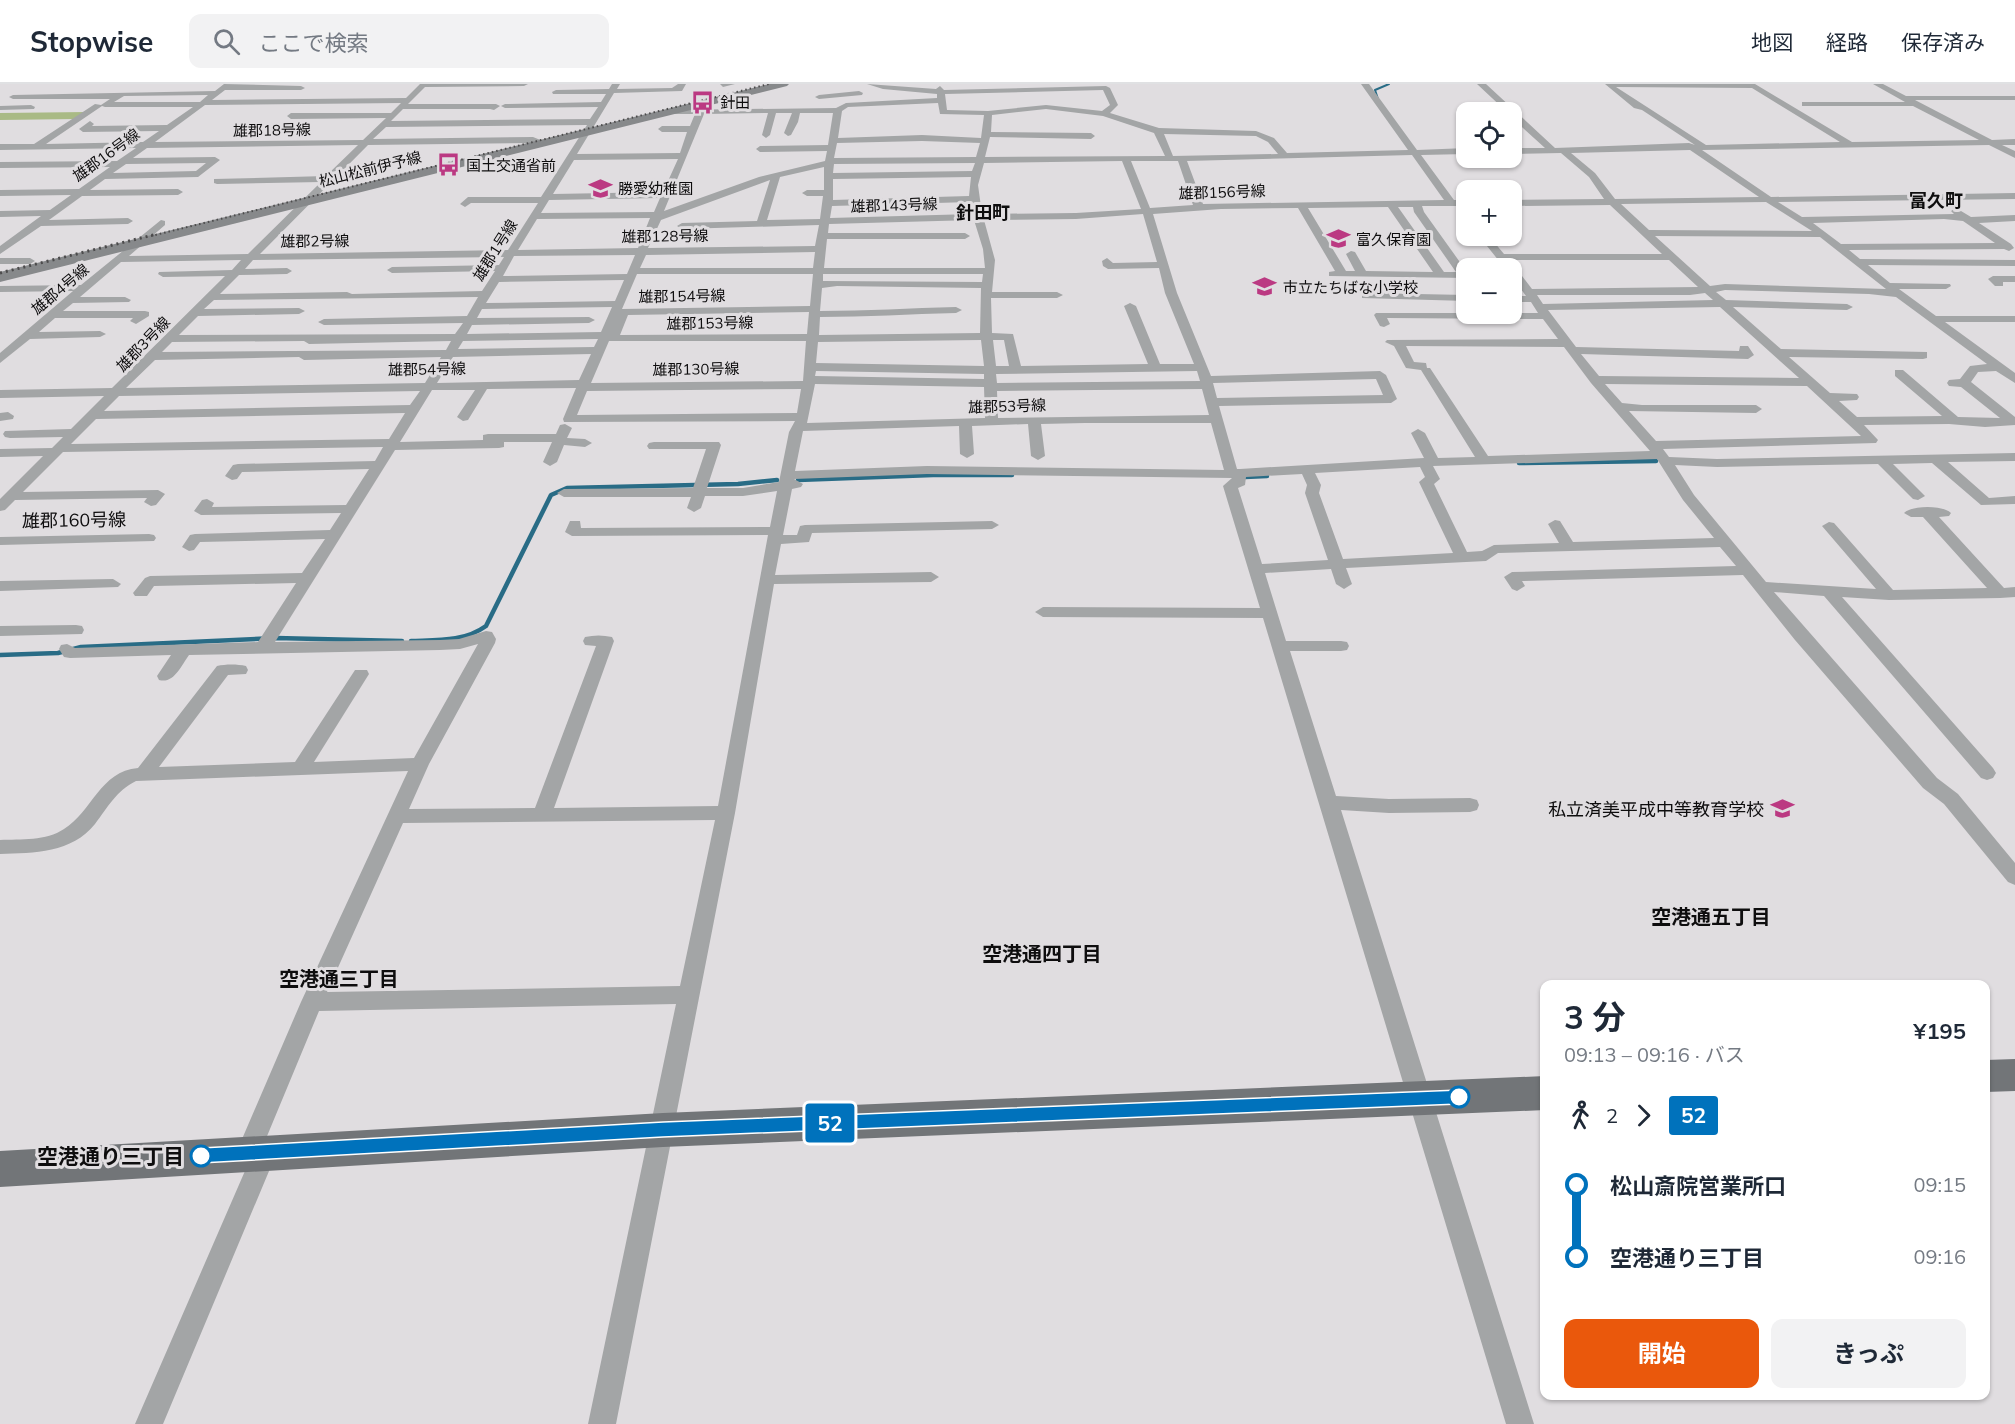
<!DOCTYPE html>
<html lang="ja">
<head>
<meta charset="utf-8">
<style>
	body { margin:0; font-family:Mulish,"Noto Sans JP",sans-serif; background:#f2f2f3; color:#1f2937; height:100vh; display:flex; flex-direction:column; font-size:22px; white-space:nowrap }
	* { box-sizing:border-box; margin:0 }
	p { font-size:20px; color:#747a83 }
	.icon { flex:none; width:33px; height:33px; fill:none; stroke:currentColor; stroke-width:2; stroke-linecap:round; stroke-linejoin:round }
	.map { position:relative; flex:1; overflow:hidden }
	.drawer { position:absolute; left:1540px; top:896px; width:450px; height:420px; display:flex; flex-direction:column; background:#fff; border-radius:12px; box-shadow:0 2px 4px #0004 }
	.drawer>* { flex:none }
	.badge { padding:0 12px; border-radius:4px; font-size:21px; line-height:39px }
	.controls { position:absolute; left:1456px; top:18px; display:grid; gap:12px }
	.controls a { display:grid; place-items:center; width:66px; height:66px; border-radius:12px; background:#fff; box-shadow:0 2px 4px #0004; font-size:30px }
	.map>.badge { position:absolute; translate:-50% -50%; box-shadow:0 0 0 3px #fff }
	.legs { display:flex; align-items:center; gap:9px; height:66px; padding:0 24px; font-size:20px }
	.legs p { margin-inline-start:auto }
	.headline { display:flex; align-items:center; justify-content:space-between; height:102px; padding:0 24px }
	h1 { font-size:33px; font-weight:700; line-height:45px }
	.primary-button { display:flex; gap:12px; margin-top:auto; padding:12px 24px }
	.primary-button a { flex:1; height:69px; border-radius:12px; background:#ea580c; color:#fff; font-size:24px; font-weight:700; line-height:69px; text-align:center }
	.primary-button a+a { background:#f2f2f3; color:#1f2937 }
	ul { padding:0 24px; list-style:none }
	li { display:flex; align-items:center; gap:21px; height:72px; font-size:22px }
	li i { display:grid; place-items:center; width:9px; height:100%; margin:0 8px; background:currentColor }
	li i::after { content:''; width:15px; height:15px; margin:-8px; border:4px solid; border-radius:50%; background:#fff }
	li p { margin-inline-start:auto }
	li:first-child i { background:linear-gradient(#0000 50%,currentColor 0) }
	li:last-child i { background:linear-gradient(currentColor 50%,#0000 0) }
	header { display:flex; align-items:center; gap:36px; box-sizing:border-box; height:84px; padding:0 30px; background:#fff; border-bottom:2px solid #e0e1e3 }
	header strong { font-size:28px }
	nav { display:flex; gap:33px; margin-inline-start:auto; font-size:21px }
	.search { width:420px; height:54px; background:#f2f2f3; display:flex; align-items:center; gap:15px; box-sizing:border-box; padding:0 21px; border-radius:12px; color:#747a83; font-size:22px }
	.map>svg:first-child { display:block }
	.green { fill:#a9ba85 }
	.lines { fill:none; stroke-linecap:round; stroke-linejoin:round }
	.stream-far1 { stroke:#296c86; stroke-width:2 }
	.stream { stroke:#296c86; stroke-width:4.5 }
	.minor { fill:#a3a5a6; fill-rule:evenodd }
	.secondary { fill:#87898b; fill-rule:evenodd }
	.primary { fill:#727578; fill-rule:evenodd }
	.rail-far1 { stroke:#4c4b4c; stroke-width:2; stroke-dasharray:1.5 3; stroke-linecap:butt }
	.rail { stroke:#4c4b4c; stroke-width:3; stroke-dasharray:2 4; stroke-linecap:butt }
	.line-1 { fill:#0072bc; stroke:#fff; stroke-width:1.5 }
	.stop-1-dot { fill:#fff; stroke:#0072bc; stroke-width:3 }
	.labels { text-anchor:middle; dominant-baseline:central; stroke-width:6; stroke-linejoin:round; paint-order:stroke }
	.far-poi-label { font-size:15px; fill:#0e0d0e; stroke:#e0dde0; text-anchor:start }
	.far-street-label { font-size:15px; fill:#0e0d0e; stroke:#e0dde0 }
	.far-quarter-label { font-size:18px; font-weight:bold; fill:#0e0d0e; stroke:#e0dde0 }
	.street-label { font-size:18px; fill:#0e0d0e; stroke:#e0dde0 }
	.poi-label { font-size:18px; fill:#0e0d0e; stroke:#e0dde0; text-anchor:end }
	.neighbourhood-label { font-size:20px; font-weight:bold; fill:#0e0d0e; stroke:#e0dde0 }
	.near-stop-label { font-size:21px; font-weight:bold; fill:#0e0d0e; stroke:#e0dde0; text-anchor:end }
</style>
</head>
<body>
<header>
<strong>Stopwise</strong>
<div class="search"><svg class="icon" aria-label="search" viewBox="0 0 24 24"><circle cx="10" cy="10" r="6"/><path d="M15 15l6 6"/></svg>ここで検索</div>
<nav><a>地図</a><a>経路</a><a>保存済み</a></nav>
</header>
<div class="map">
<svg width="2015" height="1340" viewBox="0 0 2015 1340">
	<rect width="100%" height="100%" fill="#e0dde0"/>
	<!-- green -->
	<path class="green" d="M87,28L77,35L0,36V29Z"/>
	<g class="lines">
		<!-- stream-far1 -->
		<path class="stream-far1" d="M1378,15L1375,6L1389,0"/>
		<!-- stream -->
		<g class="stream">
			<path d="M1519,379L1656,377"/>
			<path d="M1245,393L1267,392"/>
			<path d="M798,396L933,391H1012"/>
			<path d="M411,557C437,556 464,558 486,542L551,411L567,404L738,400L777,396"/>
			<path d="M0,571L58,569L81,563L276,554L402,557"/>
		</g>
		<!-- minor -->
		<g class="minor">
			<path d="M224,0L301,2L305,4L301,6H225L212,16L406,14L420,0H528L524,2L425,3L408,20H496L500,22L494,26L490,25H403L391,37L590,35L598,23L505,24L501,22L505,20L601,18L606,10H553L552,8L556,6L609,5L612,0H620L617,5L672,4L678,0H686L682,7L614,9L577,70L680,69L687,48H662L658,45L662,42H690L695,30H666V26H669L836,24L846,19L937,14V10L883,5L867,0L936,5L940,2L944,6L1106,2L1110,4L1118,21L1110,29L1159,44L1256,47L1274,54L1287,69L1408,66L1361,0H1369L1417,66L1467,64V70L1421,71L1454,116H1467V122H1422L1424,128L1467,188V194L1329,192V188L1335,187L1298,124L1221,125L1153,130L1177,209L1211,292L1380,287L1386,291L1397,315L1391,319L1219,322L1237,385H1240L1424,374L1411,349L1418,345L1425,349L1438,374L1475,373L1421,286L1406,284L1394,262L1385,258L1387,256L1558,255L1543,235L1387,234L1390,240L1384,243L1380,242L1374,231L1376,229H1538L1531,218H1512V212H1526L1512,193V184H1508H1516L1532,205L1698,203L1669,176H1509L1512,180L1511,182H1503L1479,152H1489L1504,170H1662L1610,121L1512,122V116L1604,115L1589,93L1561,69L1512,70V64H1545L1512,34V28H1507L1477,0H1486L1555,64L1689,59L1695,61L1642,26L1634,24L1605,0H1755L1852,58L1979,56L1913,22H1802V18H1905L1873,0H1883L1906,12H2015V16H1915L1992,56L2015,55V61H2002L2015,67V74L1989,61L1702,66L1771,113L2015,109V115L1778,118L1802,133L1954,130L1951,127L1956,124L1971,133L2015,131V137L1979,139L2011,160L2014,164L2009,167L2004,165L1849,166L1860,175L2015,176V182L1868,181L1890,199L1950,200L1951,202L1946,205H1899L1936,232H2015V238H1945L2015,289V299L1996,287L1978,288L1971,298L2015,333V341L1985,343L1949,340L1864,341L1878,356L1876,359L1663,365L1669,373L1717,375L2015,369V377L1948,378L1989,414L2015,412V420L1981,421L1932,379L1893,380L1925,412L1918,416L1913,415L1878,380L1717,383L1675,381L1694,411L1766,498L1876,505L1822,442L1829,438L1834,439L1893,506L1987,504L1923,433H1911L1904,429C1912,421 1943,421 1951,429L1949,432L1939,433L2004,504L2015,503V513L2000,514L1889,516L1842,513L1993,684L1996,689L1993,694L1987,696L1981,694L1824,512L1774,508L1937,694L1958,710L2015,779V801L2008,798L1944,720L1923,704L1795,556L1743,491L1522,497L1525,502L1517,507L1512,505L1504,493L1512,488L1736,482L1720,463L1498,469L1486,477L1346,484L1352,500L1344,505L1336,500L1331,485L1265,489L1286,557H1341L1347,558L1349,562L1347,566L1341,567H1290L1336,712L1389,715L1470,714L1477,716L1479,721L1477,726L1470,728L1389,729L1341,726L1534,1340H1506L1263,534L1043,533L1035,528L1043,523L1260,524L1223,402L1232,394L927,390L794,395L803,400L801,403L792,405L783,451H797L800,442L805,441L992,437L999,441L992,445L812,449L809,458L781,460L775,491L931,488L939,493L931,498L774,500L735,729L616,1340H588L676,920L319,927L265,1057L273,1060L277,1068L163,1340H135L248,1080L240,1077L236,1069L301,918L408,687L136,697C116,707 108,723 95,740C72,769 34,769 0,770V756C21,755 46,757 64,745C92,728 100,687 138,684L217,582C226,580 237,580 246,582L248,586L246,590L228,591L159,683L295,678L355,586H367L369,590L314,678L414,674L478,560L460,565L440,566L189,571C181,582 174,600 159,596L157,592L171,571L70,574L64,573L59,565L61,561L67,560L75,564L258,558L296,499L154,502L147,512H135L133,509L145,494L150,492L302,489L325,455L200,458L194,466L189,467L182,463L190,451L195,450L330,446L341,429L201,431L194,427L202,416L207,415L214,419L212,423L346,421L369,385L242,388L237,395L232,396L225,392L233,381L238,380L375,377L383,363L63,368L23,408L158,406L165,410L156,421L151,422L144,418L147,414L15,416L5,426L0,427V415L43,372L0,373V365L52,364L63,353L10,354L5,353L3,350L5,347L71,345L104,312L0,314V306L112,304L225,192L163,193L158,190L159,188L232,186L241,176L121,178L80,213H125L131,216L129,218L73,219L63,227H145L149,228V232L136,240L130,237L133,234H55L39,248L100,247L106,250L100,253L30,255L0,279V269L73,207L0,208V202L81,201L161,136L165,137V141L129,172L248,170L321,98L217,100L214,99V95L326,92L358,61L147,64L133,74L215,73L220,76L198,93L105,95L90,106L178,105L183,108L178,111L82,112L49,136L128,134L133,137L128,140L41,142L0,170V162L41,132L0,133V127L50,126L71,111L0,112V106L79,105L110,83L0,84V78L117,77L136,64L0,66V60H34L95,20L101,21L110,15H13L9,13L13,11L215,7ZM1616,3L1752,4L1840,58L1706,61ZM1103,6L1110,21L1102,27L1046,21L988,27L947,26L945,10ZM208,11L200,18H114L124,12ZM401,19L391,29H291L287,32L291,35L386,34L363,56L155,58L205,21ZM938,19L940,30L984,31L981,54L922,51L838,54L842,27L848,23ZM102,22L105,23H193L167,41L92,42L94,40L90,37L79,45L83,48L159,47L143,58L46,60ZM1046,25L1103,32L1154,49L1165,72L985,73L990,53L1091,55L1095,52L1091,49L991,48L992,31ZM768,29L762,51L766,54L770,51L776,29H792L784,49L788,52L791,51L798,38L800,29H833L828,61L760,62L756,65L760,68L827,67L825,77L759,93L664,127L704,30ZM587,41L541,113H468L460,120L465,123L471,119H538L508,166L260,170L368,61L533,59L544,62L548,59L533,53L373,55L386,43ZM1164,50L1256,52L1268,58L1278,70L1173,72ZM922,57L980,59L976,73L834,74L837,59ZM1690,66L1759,113L1615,115L1595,89L1571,69ZM1412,71L1444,116L1203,120L1187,77ZM678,75L663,108L553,110L574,76ZM1122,77L1141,125L1076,129L982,130L978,101L984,79ZM1131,77H1178L1193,121L1150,124ZM206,79L196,87L113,89L126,80ZM975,79L972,87L833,89L834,80ZM824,83V106H807L802,109L807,112H823L820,135L767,136L780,93ZM971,93L969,112L833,116V95ZM770,96L757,137L682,139L677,142L682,145L819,141L815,162L648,164L661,136ZM660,114L654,128L541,129L549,116ZM970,118L972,130L830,134L832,122ZM1766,118L1812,147L1649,146L1621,120ZM1388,123L1433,188L1366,187L1355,168L1351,167L1346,170L1355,187H1346L1308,124ZM1398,123H1413L1414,128L1456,188H1444ZM1143,130L1157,178L1113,179L1107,174L1102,177L1103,182L1108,185L1159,184L1165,209L1194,280H1160L1136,222L1130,219L1124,222L1148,280L1021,282L1013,250L992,249L991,214H1057L1063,211L1057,208H992L995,176L984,136L1076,135ZM650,134L638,164L518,166L537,135ZM1944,135L1963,137L1995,159L1841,160L1813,139ZM974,136L983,165L985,184H824L827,155H965L970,152L965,149H828L829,140ZM1655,152L1820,153L1886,205L1725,200L1710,202ZM815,168L813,184H640L646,171ZM635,171L627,190L503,192L514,172ZM504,173L499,181L392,183L387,186L392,189L495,187L482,207L352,210L347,208L220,210L239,191L287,190L292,187L287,184L245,185L253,176ZM637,190H813L810,222L622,225ZM823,190H983L982,198L823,197ZM624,196L615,217L486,219L499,198ZM837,202L981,204L980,249L819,251L820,233C866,233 910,230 956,229L962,226L956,223C911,224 866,227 820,227L822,204ZM1725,206L1869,210L1896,213L1987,280L1970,282L1960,295L1949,296L1947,299L1949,302L1961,303L2000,334L1958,333L1903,286H1895V292L1942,332L1857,333L1839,317L1857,316L1859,313L1857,310L1830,309L1789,273L1923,275L1927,274V268L1781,265L1733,223L1847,226L1853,223L1847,220L1726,216L1716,208ZM1705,209L1713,216L1543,220L1537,211H1690ZM478,213L467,232L324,235L318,238L324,241L463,239L455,250L179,251L198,232L299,230L305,227L299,224L204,225L214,216ZM612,223L601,248L467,250L472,241L589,239L595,236L589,233L477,234L482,225ZM1720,223L1799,294L1599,292L1581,270L1748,275L1754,271L1748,262H1740L1739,267L1576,263L1548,226ZM809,228L807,250L620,251L628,231ZM598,255L594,263L458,265L463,257ZM981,256L984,282L816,279L818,258ZM993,256H1004L1009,282H996ZM304,257L309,260L451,257L446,266L162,268L172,258ZM609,257H806L803,297L591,299ZM1406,262L1564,263L1591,299L1650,367L1488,372L1430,284H1427L1426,279L1414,278ZM591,270L579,296L437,299L453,273ZM299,273L304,276L441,273L425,299L126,304L155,276ZM816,287L984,290V295L815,292ZM1197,287L1200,297L997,299L996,290ZM1376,295L1383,311L1217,314L1213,299ZM815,300L984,303L985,334L807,339ZM1605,300L1807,302L1861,352L1656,357L1629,327L1756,329L1762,325L1756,321H1642L1622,319ZM576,304L563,335L564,338L795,337L789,348L779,398L743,404H707L721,361L719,358H654L649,359L647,362L649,365H706L693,404L564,405L557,409L564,413H691L687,424L694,428L701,424L705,412H743L777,407L770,443L581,444L580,437H570L565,448L572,452L768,451L718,722L554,724L614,557L612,553C603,551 594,551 585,553L583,557L585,561L596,562L535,724L409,725L429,680L495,559L496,555L492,548L486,547L459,555L440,556L275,558L395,366L499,364L504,363V358H552L543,378L550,382L557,378L564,361L585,363L592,359L585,355L567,354L572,344L565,340L560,341L556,350H488L483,351V356L400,358L432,306H475L457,333L463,337L468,336L487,305ZM801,305L797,329L577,331L587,307ZM1202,305L1209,331L998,334L997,307ZM420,307L410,321L104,327L119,312ZM405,329L389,355L71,360L96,335ZM1085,339H1211L1224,386L927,382L795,387L803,347L959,342L960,370L967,374L974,370L972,342L1028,340L1031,372L1038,376L1045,372L1041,340ZM1657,375L1683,416L1714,454L1573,458L1560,437L1555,436L1548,440L1559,459L1494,461L1482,467L1467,468L1434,400L1440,395L1433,382ZM1420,383L1425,393L1419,398L1453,469L1343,475L1319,409L1321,401L1315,389ZM1302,390L1307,401L1305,409L1328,476L1262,480L1238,404L1245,401L1246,393ZM715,736L680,902L327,908L403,739Z"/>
			<path d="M720,0H735L723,3Z"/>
			<path d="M859,7L863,9L862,11L819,15L815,13L819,11Z"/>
			<path d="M31,21L35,23L34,25L0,26V22Z"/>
			<path d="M1496,100H1502L1508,106H1498L1494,102Z"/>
			<path d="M0,174H30L35,177L30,180H0Z"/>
			<path d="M1993,192H2015V198H2003V202H1995L1988,195Z"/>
			<path d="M1366,209L1467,211V217L1362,214V210Z"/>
			<path d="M8,328L14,332L13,335L0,337V329Z"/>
			<path d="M149,450L154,451L156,454L154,457L0,461V453Z"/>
			<path d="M113,495L121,500L118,503L0,507V497Z"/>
			<path d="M76,541L82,542L84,546L82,550L0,552V542Z"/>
		</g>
		<!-- secondary -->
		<path class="secondary" d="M769,0H789L787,2L0,198V188Z"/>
		<!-- primary -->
		<g class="primary">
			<path d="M2015,975V1007L1986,1008V976Z"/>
			<path d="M1545,992V1026L663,1063L0,1103V1067L663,1029Z"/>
		</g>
		<!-- rail-far1 -->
		<path class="rail-far1" d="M151,152L769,0"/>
		<!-- rail -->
		<path class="rail" d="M0,189L157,150"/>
	</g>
	<!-- line-1 -->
	<path class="line-1" d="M1459,1006L1464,1008L1466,1013L1464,1018L1459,1020L663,1053L201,1079L195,1077L193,1072L195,1067L201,1064L663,1038Z"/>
	<!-- icons -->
	<defs>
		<symbol id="bus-bare" viewBox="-9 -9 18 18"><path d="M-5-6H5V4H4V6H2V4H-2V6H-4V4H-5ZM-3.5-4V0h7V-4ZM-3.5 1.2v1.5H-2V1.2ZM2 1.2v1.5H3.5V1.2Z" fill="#bb3982" stroke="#e0dde0" stroke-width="2.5" paint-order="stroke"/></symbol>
		<symbol id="school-bare" viewBox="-9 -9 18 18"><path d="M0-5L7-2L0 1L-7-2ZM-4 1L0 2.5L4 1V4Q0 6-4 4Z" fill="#bb3982" stroke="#e0dde0" stroke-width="2.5" paint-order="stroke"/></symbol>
	</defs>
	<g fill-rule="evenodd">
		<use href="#bus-bare" x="686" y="2" width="33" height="33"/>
		<use href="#bus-bare" x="432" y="64" width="33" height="33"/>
		<use href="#school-bare" x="584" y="88" width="33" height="33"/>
		<use href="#school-bare" x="1322" y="138" width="33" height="33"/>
		<use href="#school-bare" x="1248" y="186" width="33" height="33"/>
		<use href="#school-bare" x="1766" y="708" width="33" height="33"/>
	</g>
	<!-- markers -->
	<g class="stop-1-dot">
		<circle cx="1459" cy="1013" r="10"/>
		<circle cx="201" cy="1072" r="10"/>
	</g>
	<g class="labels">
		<!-- far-poi labels -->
		<g class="far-poi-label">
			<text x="720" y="18">針田</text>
			<text x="466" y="81">国土交通省前</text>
			<text x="618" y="104">勝愛幼稚園</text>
			<text x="1356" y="155">富久保育園</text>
			<text x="1283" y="203">市立たちばな小学校</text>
		</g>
		<!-- far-street labels -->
		<g class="far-street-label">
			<text transform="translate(272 46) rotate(-1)">雄郡18号線</text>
			<text transform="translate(106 71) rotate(-36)">雄郡16号線</text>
			<text transform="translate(370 85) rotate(-14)">松山松前伊予線</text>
			<text transform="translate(1222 108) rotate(-2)">雄郡156号線</text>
			<text transform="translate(894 121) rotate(-2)">雄郡143号線</text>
			<text transform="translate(665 152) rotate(-1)">雄郡128号線</text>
			<text transform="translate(315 157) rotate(-1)">雄郡2号線</text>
			<text transform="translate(495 166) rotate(-58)">雄郡1号線</text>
			<text transform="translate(60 205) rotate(-40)">雄郡4号線</text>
			<text transform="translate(682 212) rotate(-1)">雄郡154号線</text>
			<text transform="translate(710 239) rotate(-1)">雄郡153号線</text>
			<text transform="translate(143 260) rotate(-46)">雄郡3号線</text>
			<text transform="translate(427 285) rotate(-1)">雄郡54号線</text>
			<text transform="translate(696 285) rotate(-1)">雄郡130号線</text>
			<text transform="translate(1007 322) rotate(-2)">雄郡53号線</text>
		</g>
		<!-- far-quarter labels -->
		<g class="far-quarter-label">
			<text x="1936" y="116">富久町</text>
			<text x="983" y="128">針田町</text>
		</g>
		<!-- street labels -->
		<g class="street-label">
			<text transform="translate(74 436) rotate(-1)">雄郡160号線</text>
		</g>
		<!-- poi labels -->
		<g class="poi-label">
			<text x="1764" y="725">私立済美平成中等教育学校</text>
		</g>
		<!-- neighbourhood labels -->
		<g class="neighbourhood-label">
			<text x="1711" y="832">空港通五丁目</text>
			<text x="1042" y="869">空港通四丁目</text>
			<text x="339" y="894">空港通三丁目</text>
		</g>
		<!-- near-stop labels -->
		<g class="near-stop-label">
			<text x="184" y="1072">空港通り三丁目</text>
		</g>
	</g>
</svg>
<div class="controls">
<a><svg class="icon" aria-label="locate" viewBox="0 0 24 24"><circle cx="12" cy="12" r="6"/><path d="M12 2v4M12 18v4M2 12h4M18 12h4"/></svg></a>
<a>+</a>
<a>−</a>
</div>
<b class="badge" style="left:830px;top:1039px;background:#0072bc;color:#fff">52</b>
<section class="drawer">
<div class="headline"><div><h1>3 分</h1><p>09:13 – 09:16 · バス</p></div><b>¥195</b></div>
<div class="legs"><svg class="icon" aria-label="walk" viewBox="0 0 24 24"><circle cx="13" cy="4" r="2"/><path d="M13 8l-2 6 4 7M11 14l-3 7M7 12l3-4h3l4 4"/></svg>2<svg class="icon" aria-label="forward" viewBox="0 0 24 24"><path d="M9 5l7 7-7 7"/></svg><b class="badge" style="background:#0072bc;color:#fff">52</b></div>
<ul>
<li><i style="color:#0072bc"></i><b>松山斎院営業所口</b><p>09:15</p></li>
<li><i style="color:#0072bc"></i><b>空港通り三丁目</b><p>09:16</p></li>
</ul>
<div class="primary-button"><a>開始</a><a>きっぷ</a></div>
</section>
</div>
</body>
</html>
